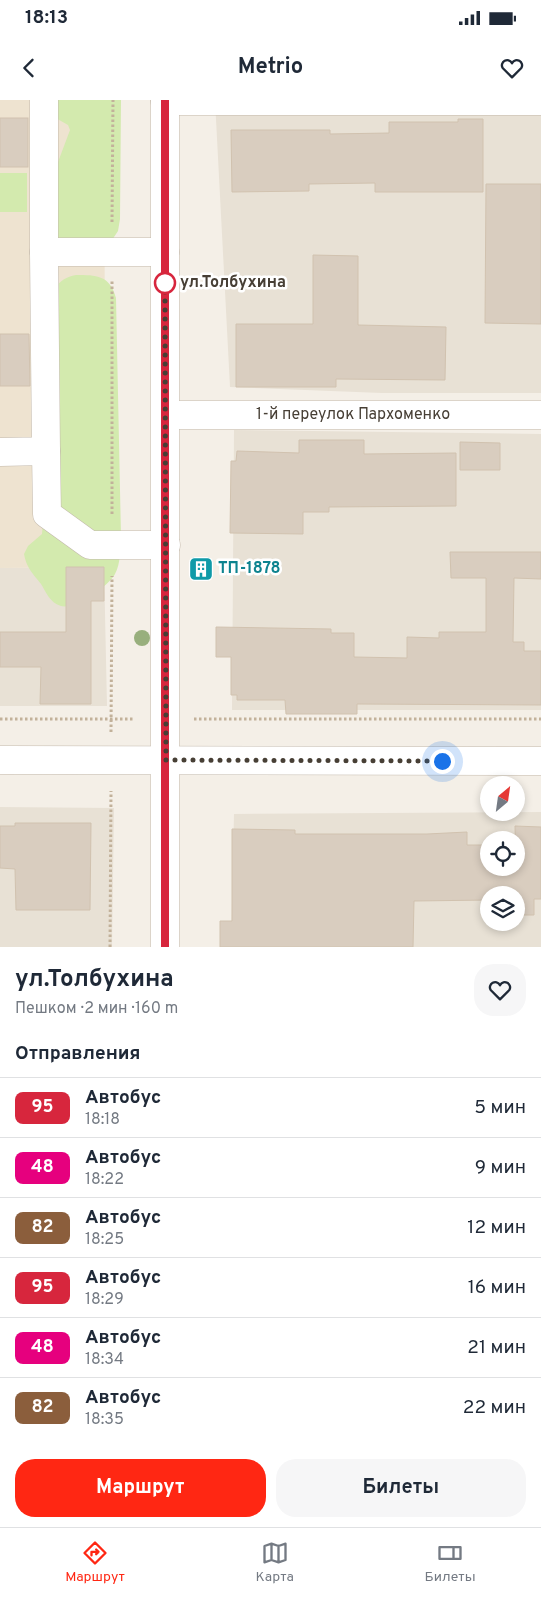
<!DOCTYPE html>
<html lang="ru">
<head>
<meta charset="utf-8">
<style>
	body { margin:0; font-family:Overpass,sans-serif; background:#f6f6f7; color:#1f2937; height:100vh; display:flex; flex-direction:column; font-size:19px; white-space:nowrap }
	* { box-sizing:border-box; margin:0 }
	p { font-size:16px; color:#747a83 }
	.icon { flex:none; width:28px; height:28px; fill:none; stroke:currentColor; stroke-width:2; stroke-linecap:round; stroke-linejoin:round }
	.map { position:relative; height:847px; overflow:hidden }
	.side { display:flex; flex-direction:column; background:#fff; flex:1 }
	.side>* { flex:none }
	.badge { padding:0 10px; border-radius:8px; font-size:18px; line-height:32px }
	.needle { width:32px; rotate:29deg }
	.tools { position:absolute; left:480px; top:676px; display:grid; gap:10px }
	.tools a { display:grid; place-items:center; width:45px; height:45px; border-radius:50%; background:#fff; box-shadow:0 2px 8px #0003; font-size:25px }
	.you { position:absolute; width:25px; height:25px; margin:-12px; border:4px solid #fff; border-radius:50%; background:#1a73e8; box-shadow:0 0 0 8px #1a73e833 }
	.map>.badge { position:absolute; translate:-50% -50%; box-shadow:0 0 0 2px #fff }
	h2 { padding:0 15px; font-size:19px; line-height:45px }
	.round { display:grid; place-items:center; flex:none; width:52px; height:52px; border-radius:20px; background:#f6f6f7 }
	.summary { display:flex; align-items:center; justify-content:space-between; height:85px; padding:0 15px }
	h1 { font-size:24px; font-weight:700; line-height:38px }
	.action { display:flex; gap:10px; margin-top:auto; padding:10px 15px }
	.action a { flex:1; height:58px; border-radius:20px; background:#ff2713; color:#fff; font-size:20px; font-weight:700; line-height:58px; text-align:center }
	.action a+a { background:#f6f6f7; color:#1f2937 }
	ul { padding:0; list-style:none }
	li { display:flex; align-items:center; gap:15px; height:60px; padding:0 15px; border-top:1px solid #e0e1e3 }
	li div { flex:1 }
	li b { display:block; font-size:19px }
	li em { font-style:normal }
	li .badge { min-width:55px; font-weight:700; text-align:center }
	.status { display:flex; justify-content:space-between; align-items:center; height:35px; padding:0 25px; background:#fff; direction:ltr }
	.status svg { height:14px; fill:currentColor }
	header { display:flex; justify-content:space-between; align-items:center; height:65px; padding:0 15px; background:#fff; font-size:22px; font-weight:700 }
	.tab-bar { display:flex; justify-content:space-around; align-items:center; height:70px; border-top:1px solid #e0e1e3; background:#fff; font-size:14px; color:#747a83 }
	.tab-bar a { display:grid; justify-items:center; gap:2px }
	.tab-bar .current { color:#ff2713 }
	.map>svg:first-child { display:block }
	.residential { fill:#e8e1d5; fill-rule:evenodd }
	.education { fill:#eee3d0 }
	.green { fill:#d3eaae }
	.building { fill:#d9cdbf; stroke:#d1c2af }
	.lines { fill:none; stroke-linecap:round; stroke-linejoin:round }
	.minor-casing { stroke:#c3b9ac; stroke-width:29 }
	.path { stroke:#c2b19a; stroke-width:3; stroke-dasharray:2.5 2.5; stroke-linecap:butt }
	.minor { stroke:#fff; stroke-width:28 }
	.tree { fill:#98af7d }
	.line-casing { stroke:#fff; stroke-width:11 }
	.line { stroke:#d7263d; stroke-width:8 }
	.walk { stroke:#473f35; stroke-width:5; stroke-dasharray:0 9 }
	.stop-dot { fill:#fff; stroke:#d7263d; stroke-width:2.5 }
	.labels { text-anchor:middle; dominant-baseline:central; stroke-width:5; stroke-linejoin:round; paint-order:stroke }
	.stop-label { font-size:16px; font-weight:bold; fill:#473f35; stroke:#fff; text-anchor:start }
	.street-label { font-size:16px; fill:#473f35; stroke:#fff }
	.culture-label { font-size:16px; font-weight:bold; fill:#0d838f; stroke:#fff; text-anchor:start }
</style>
</head>
<body>
<div class="status"><b>18:13</b><svg viewBox="0 0 49 12"><path d="M0 12V9h3v3zM5 12V6h3v6zM10 12V3h3v9zM15 12V0h3v12zM26 1h20v11H26zM47 4h2v5h-2z"/></svg></div>
<header><svg class="icon" aria-label="back" viewBox="0 0 24 24"><path d="M15 5l-7 7 7 7"/></svg>Metrio<svg class="icon" aria-label="heart" viewBox="0 0 24 24"><path d="M12 20l-8-8c-3-5 5-10 8-4 3-6 11-1 8 4z"/></svg></header>
<div class="map">
<svg width="541" height="847" viewBox="0 0 541 847">
	<rect width="100%" height="100%" fill="#f4efe7"/>
	<!-- residential -->
	<g class="residential">
		<path d="M215,0H541V293H382L230,287Z"/>
		<path d="M234,330L541,334V610H232Z"/>
		<path d="M104,467L107,606H0V468Z"/>
		<path d="M0,707L114,708L112,847H0Z"/>
		<path d="M541,712V847H231L234,714ZM489,740H516V768H489ZM489,795H516V822H489Z"/>
	</g>
	<!-- education -->
	<path class="education" d="M0,0H105L104,467L0,468Z"/>
	<!-- green -->
	<g class="green">
		<path d="M34,0H121L120,119L118,131L108,146L53,138L58,62L70,30L68,25L40,9Z"/>
		<rect x="0" y="73" width="27" height="39"/>
		<path d="M76,175C96,175 110,175 116,198L121,437C120,449 121,463 115,474C109,486 74,510 61,506C50,503 46,492 41,484C33,474 26,467 24,454L28,446L42,434L43,422L55,188C61,180 66,177 76,175Z"/>
	</g>
	<!-- building -->
	<g class="building">
		<rect x="0" y="18" width="28" height="49"/>
		<path d="M458,19H483V92H375V83L309,84V91L232,92L231,30H330V34L389,33V22H458Z"/>
		<path d="M486,84H541V224L485,223Z"/>
		<path d="M313,155L358,156V225L446,227L445,280L336,279V287H236V224H313Z"/>
		<path d="M0,234H29L30,286H0Z"/>
		<path d="M299,340H364V354L456,353V406L329,407V412H303V434L230,433L231,361H236L237,351L299,353Z"/>
		<path d="M460,342L500,343V370H460Z"/>
		<path d="M450,452H541V479L514,478L513,542H524V551H541V605L357,604V614H286L285,600H237V595H231V557H216V527L331,529V533H354V557L407,558V537L439,538V532H486V478H451Z"/>
		<path d="M66,467H104V501H91V604H40L41,567H0V532H66Z"/>
		<path d="M15,723H91L90,810H16L15,769L0,768V726H15Z"/>
		<path d="M515,726L541,727V799H534V815H516V795H489V800L414,801L413,847H220V821H232V729L295,730V734H427L467,732V745H489V768H516Z"/>
	</g>
	<g class="lines">
		<defs>
			<g id="minor">
				<path d="M165,1H541"/>
				<path d="M44,152V0"/>
				<path d="M166,315H541"/>
				<path d="M46,351L47,414L90,445H166"/>
				<path d="M0,352L46,351L44,152H165"/>
				<path d="M0,660L541,661"/>
				<path d="M165,847V0"/>
			</g>
		</defs>
		<!-- minor casing -->
		<use href="#minor" class="minor-casing"/>
		<!-- path -->
		<g class="path">
			<path d="M112,122L113,0"/>
			<path d="M112,414V181"/>
			<path d="M0,619H135"/>
			<path d="M194,619H541"/>
			<path d="M111,632L112,476"/>
			<path d="M110,847L111,691"/>
		</g>
		<!-- minor -->
		<use href="#minor" class="minor"/>
	</g>
	<!-- trees -->
	<circle class="tree" cx="142" cy="538" r="8"/>
	<g class="lines">
		<defs>
			<path id="line" d="M165,847V0"/>
		</defs>
		<!-- line casing -->
		<use href="#line" class="line-casing"/>
		<!-- line -->
		<use href="#line" class="line"/>
		<!-- walk -->
		<path class="walk" d="M165,183L166,660L442,661"/>
	</g>
	<!-- icons -->
	<defs>
		<symbol id="building-square" viewBox="-11 -11 22 22"><rect x="-9" y="-9" width="18" height="18" rx="4" fill="#0f9aa8" stroke="#fff"/><path d="M-4-6H4V6H1V3H-1V6H-4ZM-2.5-4.3h1.7v1.8h-1.7ZM.8-4.3h1.7v1.8H.8ZM-2.5-1h1.7V.8h-1.7ZM.8-1h1.7V.8H.8Z" fill="#fff"/></symbol>
	</defs>
	<g fill-rule="evenodd">
		<use href="#building-square" x="187" y="455" width="28" height="28"/>
	</g>
	<!-- markers -->
	<circle class="stop-dot" cx="165" cy="183" r="10"/>
	<g class="labels">
		<!-- stop labels -->
		<g class="stop-label">
			<text x="180" y="183">ул.Толбухина</text>
		</g>
		<!-- street labels -->
		<g class="street-label">
			<text x="353" y="315">1-й переулок Пархоменко</text>
		</g>
		<!-- culture labels -->
		<g class="culture-label">
			<text x="218" y="469">ТП-1878</text>
		</g>
	</g>
</svg>
<div class="tools">
<a><svg class="needle" viewBox="-14 -14 28 28"><path d="M0-13l5 13h-10z" fill="#e53935"/><path d="M0 13l5-13h-10z" fill="#747a83"/></svg></a>
<a><svg class="icon" aria-label="locate" viewBox="0 0 24 24"><circle cx="12" cy="12" r="6"/><path d="M12 2v4M12 18v4M2 12h4M18 12h4"/></svg></a>
<a><svg class="icon" aria-label="layers" viewBox="0 0 24 24"><path d="M12 4l9 5-9 5-9-5zM3 14l9 5 9-5"/></svg></a>
</div>
<div class="you" style="left:442px;top:661px"></div>
</div>
<section class="side">
<div class="summary"><div><h1>ул.Толбухина</h1><p>Пешком · 2 мин · 160 m</p></div><a class="round"><svg class="icon" aria-label="heart" viewBox="0 0 24 24"><path d="M12 20l-8-8c-3-5 5-10 8-4 3-6 11-1 8 4z"/></svg></a></div>
<h2>Отправления</h2>
<ul>
<li><span class="badge" style="background:#d7263d;color:#fff">95</span><div><b>Автобус</b><p>18:18</p></div><em>5 мин</em></li>
<li><span class="badge" style="background:#e6007e;color:#fff">48</span><div><b>Автобус</b><p>18:22</p></div><em>9 мин</em></li>
<li><span class="badge" style="background:#8b5e3c;color:#fff">82</span><div><b>Автобус</b><p>18:25</p></div><em>12 мин</em></li>
<li><span class="badge" style="background:#d7263d;color:#fff">95</span><div><b>Автобус</b><p>18:29</p></div><em>16 мин</em></li>
<li><span class="badge" style="background:#e6007e;color:#fff">48</span><div><b>Автобус</b><p>18:34</p></div><em>21 мин</em></li>
<li><span class="badge" style="background:#8b5e3c;color:#fff">82</span><div><b>Автобус</b><p>18:35</p></div><em>22 мин</em></li>
</ul>
<div class="action"><a>Маршрут</a><a>Билеты</a></div>
</section>
<nav class="tab-bar">
<a class="current"><svg class="icon" aria-label="directions" viewBox="0 0 24 24"><path d="M12 3l9 9-9 9-9-9zM9 14v-3h6M13 9l2 2-2 2"/></svg>Маршрут</a>
<a><svg class="icon" aria-label="map" viewBox="0 0 24 24"><path d="M3 6l6-2 6 2 6-2v14l-6 2-6-2-6 2zM9 4v14M15 6v14"/></svg>Карта</a>
<a><svg class="icon" aria-label="tickets" viewBox="0 0 24 24"><path d="M3 7h18v10H3zM15 7v10"/></svg>Билеты</a>
</nav>
</body>
</html>
